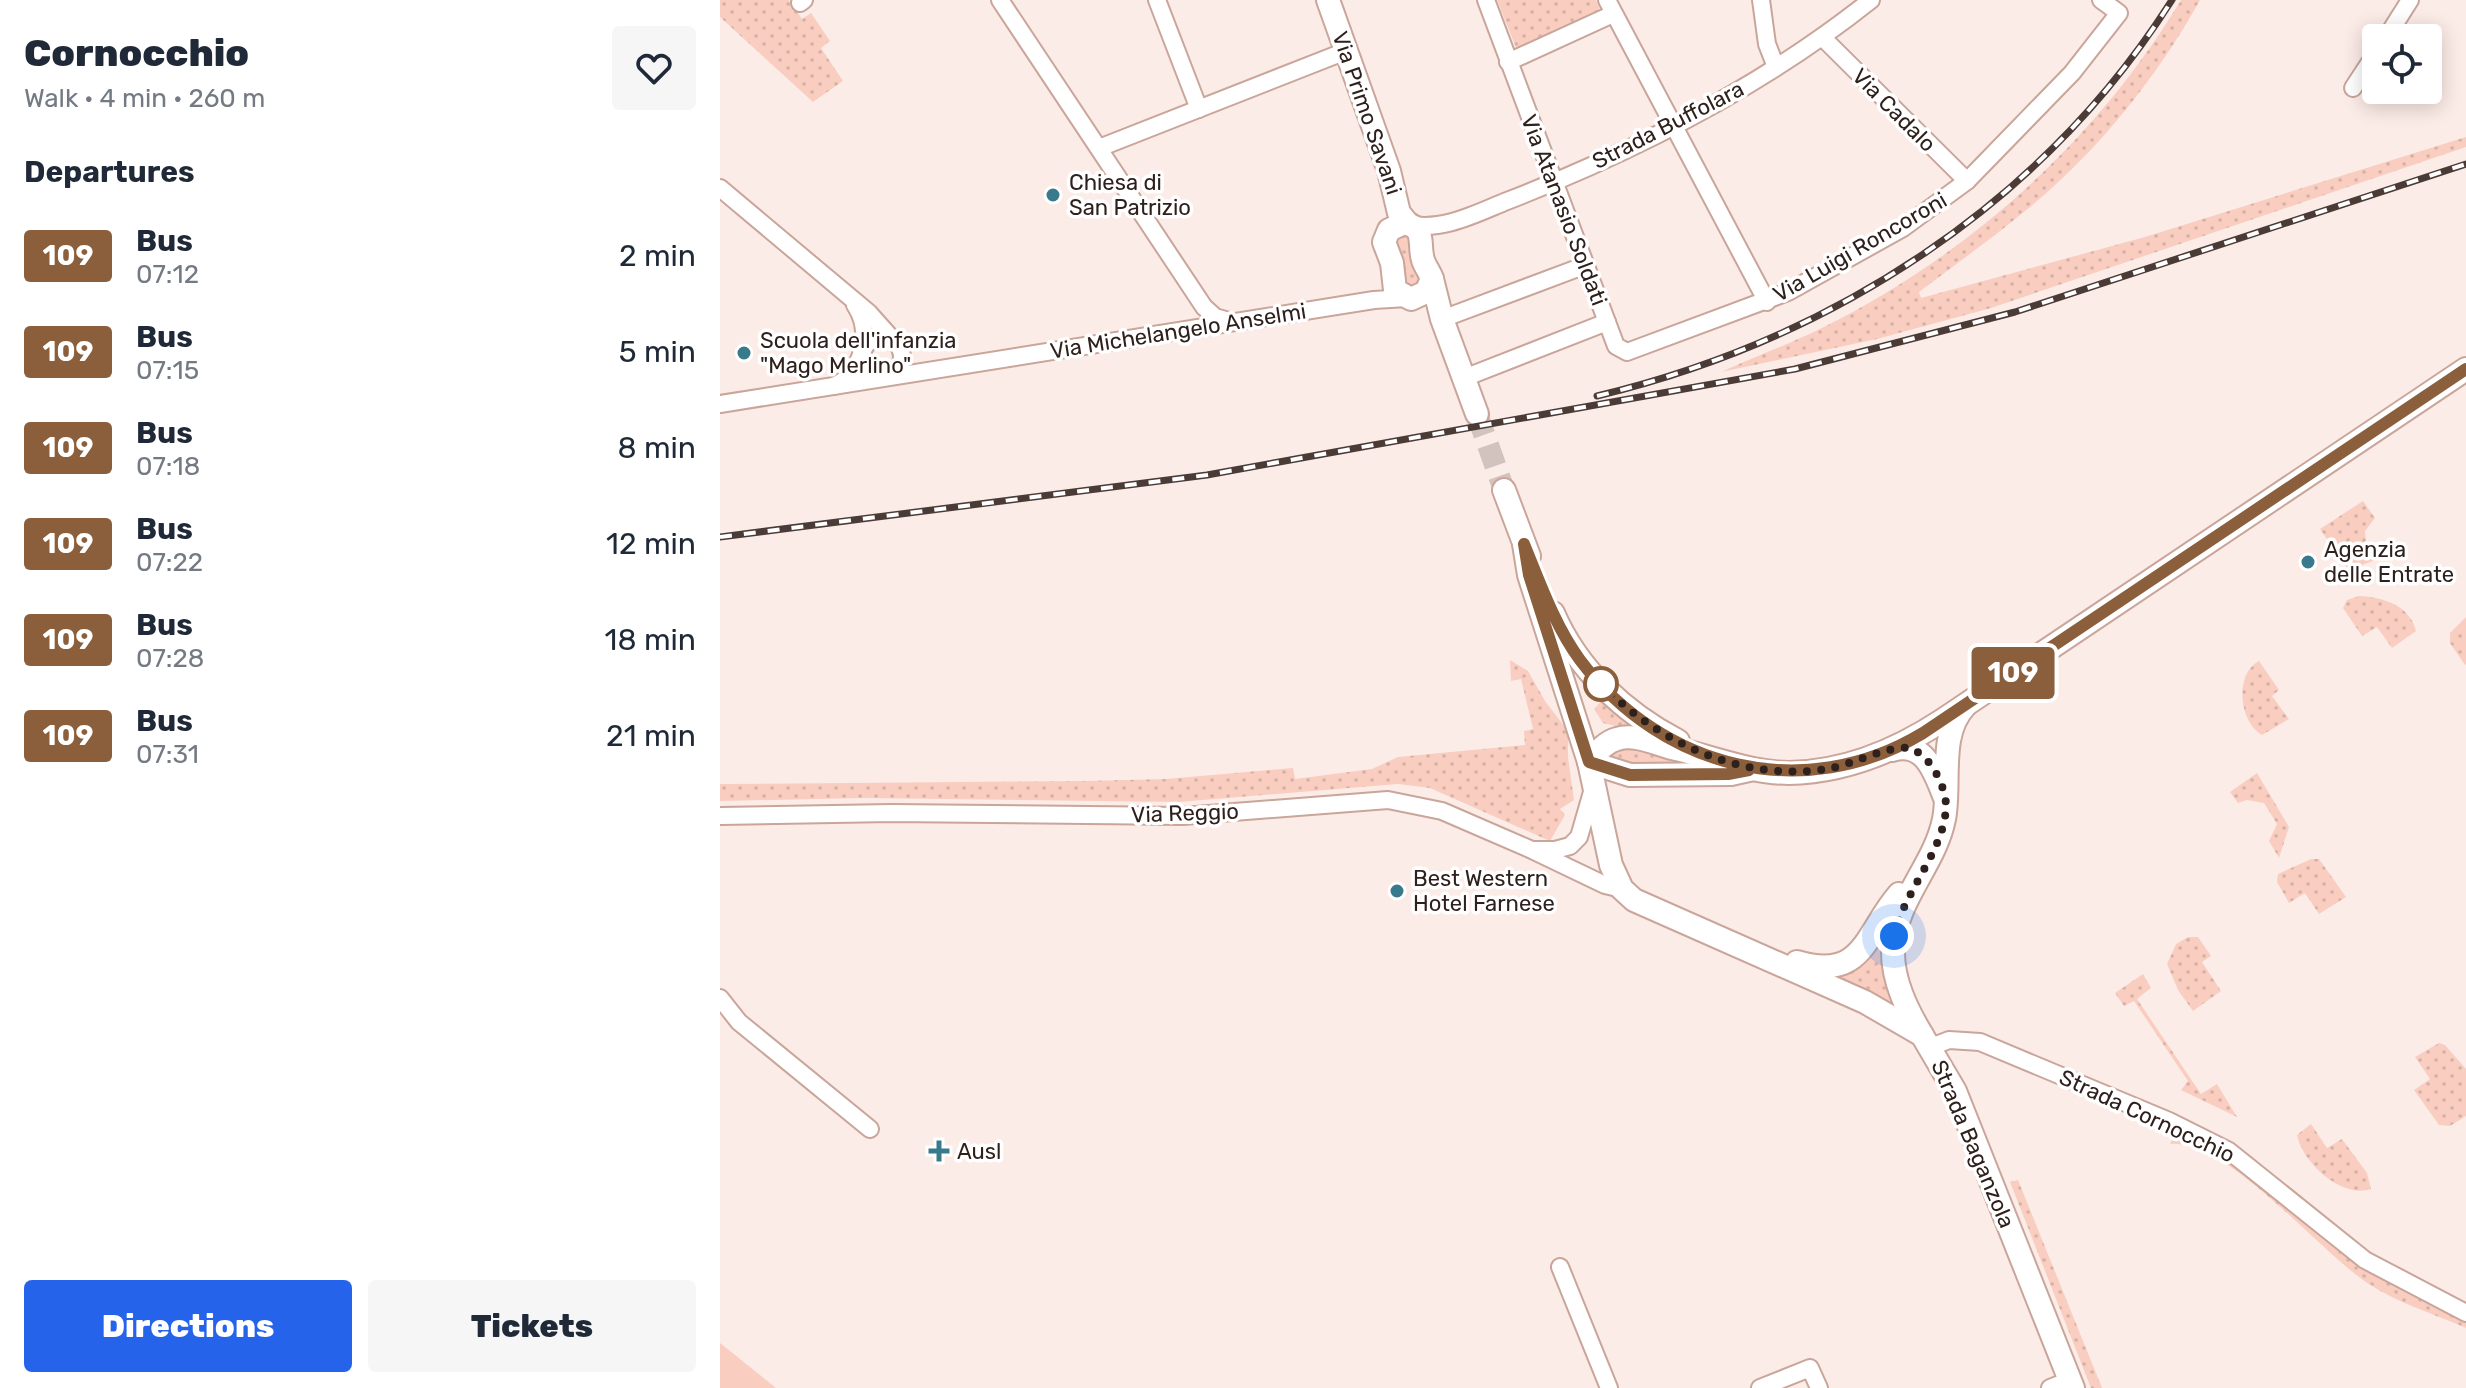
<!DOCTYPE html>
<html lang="en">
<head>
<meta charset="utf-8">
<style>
	body { margin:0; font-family:Rubik,sans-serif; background:#f6f6f7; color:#1f2937; height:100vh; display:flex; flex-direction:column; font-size:30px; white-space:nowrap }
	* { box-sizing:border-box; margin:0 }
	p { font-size:26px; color:#747a83 }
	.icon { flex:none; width:44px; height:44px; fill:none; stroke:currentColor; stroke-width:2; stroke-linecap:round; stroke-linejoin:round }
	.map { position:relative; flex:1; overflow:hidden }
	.drawer { display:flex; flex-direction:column; background:#fff; width:720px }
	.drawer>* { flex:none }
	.badge { padding:0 16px; border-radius:6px; font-size:28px; line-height:52px }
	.buttons { position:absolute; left:1642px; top:24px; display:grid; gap:16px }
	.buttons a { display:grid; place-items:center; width:80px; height:80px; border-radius:8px; background:#fff; box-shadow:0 4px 20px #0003; font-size:40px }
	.you { position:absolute; width:40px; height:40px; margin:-20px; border:6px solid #fff; border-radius:50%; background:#1a73e8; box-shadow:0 0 0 12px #1a73e833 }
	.map>.badge { position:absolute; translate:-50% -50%; box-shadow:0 0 0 4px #fff }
	h2 { padding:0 24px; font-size:30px; line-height:72px }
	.round { display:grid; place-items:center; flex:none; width:84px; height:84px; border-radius:8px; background:#f6f6f7 }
	.summary { display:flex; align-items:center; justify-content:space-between; height:136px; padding:0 24px }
	h1 { font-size:38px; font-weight:800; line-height:60px }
	.button { display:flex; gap:16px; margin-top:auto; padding:16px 24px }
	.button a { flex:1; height:92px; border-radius:8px; background:#2563eb; color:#fff; font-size:32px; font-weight:800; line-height:92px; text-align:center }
	.button a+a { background:#f6f6f7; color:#1f2937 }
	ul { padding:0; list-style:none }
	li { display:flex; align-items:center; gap:24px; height:96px; padding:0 24px }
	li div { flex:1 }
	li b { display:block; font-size:30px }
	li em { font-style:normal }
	li .badge { min-width:88px; font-weight:700; text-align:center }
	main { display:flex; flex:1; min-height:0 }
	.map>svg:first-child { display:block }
	.green { fill:url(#green-dots) }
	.pitch { fill:#f9cec1 }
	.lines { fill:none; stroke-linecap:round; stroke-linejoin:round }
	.secondary-tunnel { stroke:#d3c3be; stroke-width:22; stroke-dasharray:22 11; stroke-linecap:butt }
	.street-casing { stroke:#c9a59a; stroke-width:20 }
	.secondary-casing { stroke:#c9a59a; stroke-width:26 }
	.street { stroke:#fff; stroke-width:16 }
	.secondary { stroke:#fff; stroke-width:22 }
	.rail-casing { stroke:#4a3b37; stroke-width:7 }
	.rail { stroke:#fff; stroke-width:4; stroke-dasharray:12; stroke-linecap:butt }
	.line-casing { stroke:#fff; stroke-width:18 }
	.line { stroke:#8b5e3c; stroke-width:12 }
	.walk { stroke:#2e201c; stroke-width:8; stroke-dasharray:0 14.4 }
	.poi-dot { fill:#387a8c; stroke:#fff; stroke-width:3 }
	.stop-dot { fill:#fff; stroke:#8b5e3c; stroke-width:4 }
	.labels { text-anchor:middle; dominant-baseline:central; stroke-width:7; stroke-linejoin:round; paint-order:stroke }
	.street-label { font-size:22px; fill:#2e201c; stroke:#fff }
	.poi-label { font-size:22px; fill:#2e201c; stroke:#fff; text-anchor:start }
</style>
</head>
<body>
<main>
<section class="drawer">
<div class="summary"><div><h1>Cornocchio</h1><p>Walk · 4 min · 260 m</p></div><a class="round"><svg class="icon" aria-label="heart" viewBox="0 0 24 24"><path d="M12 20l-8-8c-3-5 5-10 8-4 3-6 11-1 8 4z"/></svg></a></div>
<h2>Departures</h2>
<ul>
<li><span class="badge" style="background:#8b5e3c;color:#fff">109</span><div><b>Bus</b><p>07:12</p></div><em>2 min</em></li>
<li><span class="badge" style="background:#8b5e3c;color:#fff">109</span><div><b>Bus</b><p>07:15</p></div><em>5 min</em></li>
<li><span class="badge" style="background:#8b5e3c;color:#fff">109</span><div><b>Bus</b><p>07:18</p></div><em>8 min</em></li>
<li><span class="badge" style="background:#8b5e3c;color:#fff">109</span><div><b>Bus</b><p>07:22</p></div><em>12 min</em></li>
<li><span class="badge" style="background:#8b5e3c;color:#fff">109</span><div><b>Bus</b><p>07:28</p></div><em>18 min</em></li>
<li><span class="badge" style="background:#8b5e3c;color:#fff">109</span><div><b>Bus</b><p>07:31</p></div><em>21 min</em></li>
</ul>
<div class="button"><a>Directions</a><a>Tickets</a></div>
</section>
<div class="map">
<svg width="1746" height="1388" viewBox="0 0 1746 1388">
	<defs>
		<pattern id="green-dots" width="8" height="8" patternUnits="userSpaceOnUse" patternTransform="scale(2)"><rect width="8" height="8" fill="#f9cec1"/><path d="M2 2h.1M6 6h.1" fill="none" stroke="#d6b1a5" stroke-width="1.8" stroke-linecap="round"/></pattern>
	</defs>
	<rect width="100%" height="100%" fill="#fcece7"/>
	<!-- green -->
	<g class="green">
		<path d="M0,0H69L82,19L91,13L110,41L101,48L123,81L93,102L0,17Z"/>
		<path d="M777,0H876L880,10L797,50Z"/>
		<path d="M1461,0H1480C1438,76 1378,151 1310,207C1274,237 1236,264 1199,292L1201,298L1425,237L1746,137V147L1271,308L1157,339L1001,372C1034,357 1069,344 1102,328C1249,255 1376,141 1461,0Z"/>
		<path d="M682,234L691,239V259L700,279L695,288L686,287L675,240Z"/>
		<path d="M1643,501L1655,518L1645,531L1646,543L1661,558L1628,570L1600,529Z"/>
		<path d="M1639,596C1662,597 1690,605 1696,631L1672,648L1657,627L1642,636L1623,608L1627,600Z"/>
		<path d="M1746,617V664L1745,665L1730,643V633Z"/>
		<path d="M790,660L808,671L825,701L848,731V757L854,800L840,809L845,815L830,841L710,788L678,784L459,802L144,798L0,801V784L367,781L446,779L573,768L575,779L652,769L678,757L805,745L804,731L813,729L801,679L791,681Z"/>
		<path d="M1539,661L1559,690L1552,696L1569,719L1542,735C1519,722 1514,674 1539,661Z"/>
		<path d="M884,698L928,734L883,723L874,709Z"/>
		<path d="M904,744L977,763L904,768L894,764L890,753Z"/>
		<path d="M1537,773L1569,827L1559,858L1549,841L1557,824L1544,803L1527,800L1518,803L1510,792Z"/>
		<path d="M1591,859H1599L1626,897L1599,914L1585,893L1569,903L1557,882L1558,874Z"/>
		<path d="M1167,924L1183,1015L1105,974Z"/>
		<path d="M1468,937H1478L1491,956L1482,962L1501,991L1473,1011L1458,990L1447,964L1456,944Z"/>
		<path d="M1423,974L1431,988L1417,999L1481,1094L1497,1084L1517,1117L1461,1090L1468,1081L1414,1001L1404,1006L1395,993Z"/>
		<path d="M1719,1043L1725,1045L1746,1069V1116L1730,1126L1719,1125L1694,1090L1710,1079L1695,1057Z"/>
		<path d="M1591,1124L1607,1148L1622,1139L1647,1173L1651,1189C1621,1199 1582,1162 1577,1135Z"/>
		<path d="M1456,1131L1503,1154L1648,1271L1746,1320V1328C1714,1314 1675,1302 1646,1282C1599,1251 1506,1138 1450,1144Z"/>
		<path d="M1298,1180L1382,1388H1371L1290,1182Z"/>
	</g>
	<!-- pitch -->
	<path class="pitch" d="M0,1343L56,1388H0Z"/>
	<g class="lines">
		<!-- secondary-tunnel -->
		<path class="secondary-tunnel" d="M757,414L784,490"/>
		<defs>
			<g id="street">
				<path d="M280,0L484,307L495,317L509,321"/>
				<path d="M437,0L479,109"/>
				<path d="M766,0L896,346L907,352L1068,292L1183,228L1247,181L1352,73L1399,13L1381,0"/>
				<path d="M887,0L1047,302"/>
				<path d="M1041,0L1047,44L1056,67"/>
				<path d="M80,3L84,0"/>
				<path d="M1102,37L1247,181"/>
				<path d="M1666,38L1690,0"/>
				<path d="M788,62L893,14"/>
				<path d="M1633,88L1656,53"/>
				<path d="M379,148L626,51"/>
				<path d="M0,188L149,313L174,341"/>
				<path d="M688,224C722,232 757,213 787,201C916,151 1043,86 1151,0"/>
				<path d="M722,319L866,265"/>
				<circle cx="162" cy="357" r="20"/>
				<path d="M744,378L887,322"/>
				<path d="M114,386C143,372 153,332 135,305"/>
				<path d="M0,404L654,300L687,298"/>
				<path d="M0,816L171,813L463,816L668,800L722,811L812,850H835L850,846L859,837L872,792"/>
				<path d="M814,851L885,885L902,889"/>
				<path d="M0,998L19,1022L150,1129"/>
				<path d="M1211,1047L1229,1040L1260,1042L1449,1121L1509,1151L1645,1260L1746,1313"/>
				<path d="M840,1267L889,1388"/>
				<path d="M1040,1388L1090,1368L1099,1388"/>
				<path d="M1330,1388L1350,1380"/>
			</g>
			<g id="secondary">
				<path d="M608,0L669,171L679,213L688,224"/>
				<path d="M684,223C707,228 698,244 703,260C705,267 710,272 712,279L706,292L691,299L675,290L672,263L664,242L669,230Z"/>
				<path d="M712,279L722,319L757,414"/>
				<path d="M784,490L809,556"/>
				<path d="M804,544L809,575L869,762L891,865L902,889L914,900L1145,1002L1202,1035L1235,1091L1353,1388"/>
				<path d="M833,613C857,669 904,713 958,741"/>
				<path d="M1172,750C1205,740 1215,773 1225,798"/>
				<path d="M869,762C877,753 885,742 897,739C916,733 938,745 956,749C993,757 1031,773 1069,773C1126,772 1176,751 1223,720L1746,369"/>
				<path d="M869,762L910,775L1011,774L1029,770"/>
				<path d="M1077,962C1144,982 1145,933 1179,894"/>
				<path d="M1202,1035C1187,1010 1172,980 1173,949C1175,900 1215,865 1224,819C1231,784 1218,734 1245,706"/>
			</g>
		</defs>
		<!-- street casing -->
		<use href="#street" class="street-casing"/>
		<!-- secondary casing -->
		<use href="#secondary" class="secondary-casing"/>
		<!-- street -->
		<use href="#street" class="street"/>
		<!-- secondary -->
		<use href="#secondary" class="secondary"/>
		<defs>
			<g id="rail">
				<path d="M877,396C1111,340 1322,205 1452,0"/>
				<path d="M0,537L487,475L1075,369L1295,312L1746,164"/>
			</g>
		</defs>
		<!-- rail casing -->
		<use href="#rail" class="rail-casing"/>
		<!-- rail -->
		<use href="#rail" class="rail"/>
	</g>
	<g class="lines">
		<defs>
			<path id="line" d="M1029,770L1008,774L910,775L869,762L809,575L804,544C820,583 835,626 860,660C942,769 1084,805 1203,733L1746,369"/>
		</defs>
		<!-- line casing -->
		<use href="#line" class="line-casing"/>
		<!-- line -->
		<use href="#line" class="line"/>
		<!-- walk -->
		<path class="walk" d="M881,684C941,745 1027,784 1112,768C1132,764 1171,745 1188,748C1209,752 1226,786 1226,806C1225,850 1184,891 1174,936"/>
	</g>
	<!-- markers -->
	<g class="poi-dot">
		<circle cx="333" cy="195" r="8"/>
		<circle cx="24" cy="353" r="8"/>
		<circle cx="1588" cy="562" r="8"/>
		<circle cx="677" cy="891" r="8"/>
		<path d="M215 1139h8v8h8v8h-8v8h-8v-8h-8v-8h8z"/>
	</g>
	<circle class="stop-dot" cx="881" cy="684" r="16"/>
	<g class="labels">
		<!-- street labels -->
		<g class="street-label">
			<text transform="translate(1174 110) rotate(45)">Via Cadalo</text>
			<text transform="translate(647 113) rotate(71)">Via Primo Savani</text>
			<text transform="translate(948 125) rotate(-27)">Strada Buffolara</text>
			<text transform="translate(844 210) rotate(69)">Via Atanasio Soldati</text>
			<text transform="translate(1140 247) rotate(-30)">Via Luigi Roncoroni</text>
			<text transform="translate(458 331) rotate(-9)">Via Michelangelo Anselmi</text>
			<text transform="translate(465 813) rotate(-2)">Via Reggio</text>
			<text transform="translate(1427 1116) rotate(25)">Strada Cornocchio</text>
			<text transform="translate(1253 1144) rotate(67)">Strada Baganzola</text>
		</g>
		<!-- poi labels -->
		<g class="poi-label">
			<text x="349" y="182">Chiesa di<tspan x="349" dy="25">San Patrizio</tspan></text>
			<text x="40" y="340">Scuola dell'infanzia<tspan x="40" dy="25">"Mago Merlino"</tspan></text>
			<text x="1604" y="549">Agenzia<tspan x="1604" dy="25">delle Entrate</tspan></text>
			<text x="693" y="878">Best Western<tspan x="693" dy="25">Hotel Farnese</tspan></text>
			<text x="237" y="1151">Ausl</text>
		</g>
	</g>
</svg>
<div class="buttons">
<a><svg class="icon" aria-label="locate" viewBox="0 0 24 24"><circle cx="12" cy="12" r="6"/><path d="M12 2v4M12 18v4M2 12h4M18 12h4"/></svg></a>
</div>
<div class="you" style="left:1174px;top:936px"></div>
<b class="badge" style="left:1293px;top:673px;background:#8b5e3c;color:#fff">109</b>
</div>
</main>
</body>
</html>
